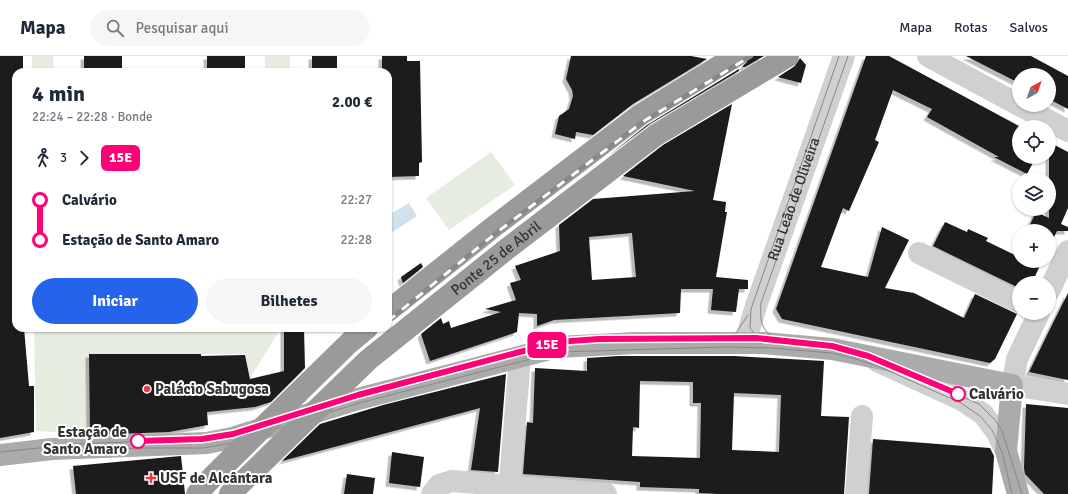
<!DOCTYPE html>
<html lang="pt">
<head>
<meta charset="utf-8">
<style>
	body { margin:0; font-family:Signika,sans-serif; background:#f6f6f7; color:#1f2937; height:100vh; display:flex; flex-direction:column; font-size:15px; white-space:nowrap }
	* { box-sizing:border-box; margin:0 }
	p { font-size:13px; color:#747a83 }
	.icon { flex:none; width:22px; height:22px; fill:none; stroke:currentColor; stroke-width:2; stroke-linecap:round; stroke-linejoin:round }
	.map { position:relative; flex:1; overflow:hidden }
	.details { position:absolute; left:12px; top:12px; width:380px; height:264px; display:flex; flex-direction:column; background:#fff; border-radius:12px; box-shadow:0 1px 3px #0004 }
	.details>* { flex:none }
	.badge { padding:0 8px; border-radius:6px; font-size:14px; line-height:26px }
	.needle { width:26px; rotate:40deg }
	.buttons { position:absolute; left:1012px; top:12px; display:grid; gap:8px }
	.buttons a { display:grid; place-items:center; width:44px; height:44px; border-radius:50%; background:#fff; box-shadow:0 1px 3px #0004; font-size:20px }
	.map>.badge { position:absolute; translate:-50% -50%; box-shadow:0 0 0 2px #fff }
	.legs { display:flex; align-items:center; gap:6px; height:44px; padding:0 20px; font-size:13px }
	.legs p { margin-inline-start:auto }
	.overview { display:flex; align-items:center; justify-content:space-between; height:68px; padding:0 20px }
	h1 { font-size:22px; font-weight:700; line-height:30px }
	.cta { display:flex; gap:8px; margin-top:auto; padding:8px 20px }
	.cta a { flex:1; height:46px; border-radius:24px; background:#2563eb; color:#fff; font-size:16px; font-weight:700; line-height:46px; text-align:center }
	.cta a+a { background:#f6f6f7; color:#1f2937 }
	ul { padding:0 20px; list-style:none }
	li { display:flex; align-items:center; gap:14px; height:40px; font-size:15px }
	li i { display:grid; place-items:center; width:6px; height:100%; margin:0 5px; background:currentColor }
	li i::after { content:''; width:10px; height:10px; margin:-5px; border:3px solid; border-radius:50%; background:#fff }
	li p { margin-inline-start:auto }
	li:first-child i { background:linear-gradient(#0000 50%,currentColor 0) }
	li:last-child i { background:linear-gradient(currentColor 50%,#0000 0) }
	header { display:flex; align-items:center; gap:24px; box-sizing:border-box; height:56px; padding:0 20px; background:#fff; border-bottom:1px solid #e0e1e3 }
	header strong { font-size:19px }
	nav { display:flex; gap:22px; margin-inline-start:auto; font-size:14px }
	.search { width:280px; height:36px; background:#f6f6f7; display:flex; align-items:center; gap:10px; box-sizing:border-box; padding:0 14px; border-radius:22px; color:#747a83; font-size:15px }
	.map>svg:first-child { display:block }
	.green { fill:#e6ecdf }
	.water { fill:#cfe2ee }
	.building { fill:#1a1a1a; fill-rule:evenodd; filter:url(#shadow) }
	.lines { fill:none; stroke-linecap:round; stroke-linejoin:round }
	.minor { stroke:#d0d0d0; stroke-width:22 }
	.major { stroke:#ababab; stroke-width:22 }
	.highway { stroke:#9a9a9a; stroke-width:22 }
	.tram { stroke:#888; stroke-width:1 }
	.rail-casing { stroke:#888; stroke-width:4.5 }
	.rail { stroke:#fff; stroke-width:3; stroke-dasharray:9; stroke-linecap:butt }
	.highway-bridge { stroke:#9a9a9a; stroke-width:22 }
	.line-1-casing { stroke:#fff; stroke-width:9 }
	.line-1 { stroke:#f07; stroke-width:6 }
	.poi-dot { fill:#e63946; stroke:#fff; stroke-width:1.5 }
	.stop-1-dot { fill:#fff; stroke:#f07; stroke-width:2 }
	.labels { text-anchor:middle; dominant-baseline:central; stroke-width:4; stroke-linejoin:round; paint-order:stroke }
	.street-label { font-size:15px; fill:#333; stroke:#fff }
	.poi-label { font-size:15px; font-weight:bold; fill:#333; stroke:#fff; text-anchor:start }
	.stop-label { font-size:15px; font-weight:bold; fill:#333; stroke:#fff; text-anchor:start }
</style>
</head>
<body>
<header>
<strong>Mapa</strong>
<div class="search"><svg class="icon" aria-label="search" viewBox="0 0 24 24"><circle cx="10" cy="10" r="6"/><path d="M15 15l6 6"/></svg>Pesquisar aqui</div>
<nav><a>Mapa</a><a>Rotas</a><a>Salvos</a></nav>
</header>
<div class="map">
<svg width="1068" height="438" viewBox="0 0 1068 438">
	<defs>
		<filter id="shadow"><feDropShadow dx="-3.5" dy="3.5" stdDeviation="0" flood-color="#0004"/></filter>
	</defs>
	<rect width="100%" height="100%" fill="#fff"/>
	<!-- green -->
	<g class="green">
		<path d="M32,0H53L54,16H32Z"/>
		<rect x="265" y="0" width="25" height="16"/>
		<path d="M491,96L515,129L449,174L426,142Z"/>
		<path d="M34,272H281L250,322L245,298H90L89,378L36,375Z"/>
	</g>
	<!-- water -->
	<path class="water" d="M409,147L417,160L388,179V156H394Z"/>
	<!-- building -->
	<g class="building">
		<path d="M0,0H23V16H16L15,20L16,272H24L29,330H34V376L0,382Z"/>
		<rect x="84" y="0" width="38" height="16"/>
		<rect x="207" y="0" width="38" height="16"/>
		<rect x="312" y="0" width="25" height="16"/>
		<path d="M382,0H407V5H420L422,106L419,107V120L388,121V16H382Z"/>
		<path d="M571,0H691L707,3L633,48L593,79L576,76L575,83L555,78L559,60L569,53L573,40L572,34L566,23Z"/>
		<path d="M748,0H764L745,11H742L747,6Z"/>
		<path d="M866,0H889L1019,70V101H1036L1027,118L994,101H999L927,61L932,53L893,34L875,84L879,86L849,155L843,152L821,211L868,221L882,171L909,184L885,232L914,237L964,262L975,238L1017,258L995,303L990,307L782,263L776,253Z"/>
		<path d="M966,0H1031L1068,20V53L1049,43V19H1019V27Z"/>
		<path d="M800,2L806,9L801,27L778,21L795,10Z"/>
		<path d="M739,13V15L650,68L608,100L647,69Z"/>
		<path d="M732,48L713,144L726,146L725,156H727L716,221L748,224V233H739L736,256L711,254L713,233H681L680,257L554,264L537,270V258L519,257L517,276L430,305L421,278L441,262L443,268L449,265L451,272L501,256L485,253L516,244L510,227L521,224L515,210L560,195L559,169L593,143L695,135L623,120L663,89ZM632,177L636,221L592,224L589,181Z"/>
		<path d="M1049,86L1068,96V152L1061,168L1068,171V175H1057L1049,191V175H1027L1036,156L1049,162Z"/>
		<path d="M945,166L967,176L968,173L988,182L986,185L1019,201V205H1042L1032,227H1019V232L933,190Z"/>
		<path d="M421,207L423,211L403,227L401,221Z"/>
		<path d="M1068,237V324L1029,316L1050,273Z"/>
		<path d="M284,272H304L305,312L271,346L255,351L207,356L208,369L169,376L90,379L89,298H201V300L245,299L250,323L284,315Z"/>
		<path d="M619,300H734L824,305L821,360L849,361L844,438H719L699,437V433L640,431V426L523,418L527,366L533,367L535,312L587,315V302ZM640,325L693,326V347H701L700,402L632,400L633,371L639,372ZM734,337L781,339L779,396L732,394Z"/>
		<path d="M506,318L498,416L471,414L480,352L282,405L320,368L383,349Z"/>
		<path d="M1026,348L1068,352V438H1044L1025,418L1024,412Z"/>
		<path d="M873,383L990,392L994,400L992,438H869Z"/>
		<path d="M392,396L424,401L420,431L389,427Z"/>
		<path d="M181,400L185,438H76L73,410Z"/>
		<path d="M347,418L375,422L373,438H344Z"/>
	</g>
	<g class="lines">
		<!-- minor -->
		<g class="minor">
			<path d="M928,0L1019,49"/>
			<path d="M1019,49L1068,75"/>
			<path d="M919,197L1019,246"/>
			<path d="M1049,235L1068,195"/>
			<path d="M1039,257L1017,303L1012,329L1068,338"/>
			<path id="s1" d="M745,287L756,250L844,0"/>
			<path d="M877,305L962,344L983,358L996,375L1006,395"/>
			<path d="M432,438L439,429L452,425L606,438"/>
			<path d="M509,438L520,301"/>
			<path d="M856,438L862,360"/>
		</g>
		<!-- major -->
		<path class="major" d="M0,399L52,393L207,387L232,382L358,343L557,291L636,287H763L832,293L1012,329L1006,395L1018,438"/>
		<!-- highway -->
		<path class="highway" d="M388,255L492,172L640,59L736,0"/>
		<!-- tram -->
		<g class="tram">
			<path d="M729,280L736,277L748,259"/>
			<path d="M779,284C760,275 760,265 761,247L848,0"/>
			<path d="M760,285L750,272L751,253L839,0"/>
			<path d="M0,396L77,388L202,383L233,378L358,339L557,286L599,283L757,282L832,290L858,296L979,348L996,365L1002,375L1022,438"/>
			<path d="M49,396L138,392H203L232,387L359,347L558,296L725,291L772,292L832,297L859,304L880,311L961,347L980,360L992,374L1002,396L1012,438"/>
		</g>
		<defs>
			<g id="rail">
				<path d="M388,265L496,177L644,65L751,0"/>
				<path d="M208,438L355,292L379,272"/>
				<path d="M221,438L362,298L503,186L652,73L772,0"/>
			</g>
		</defs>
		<!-- rail casing -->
		<use href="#rail" class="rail-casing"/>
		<!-- rail -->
		<use href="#rail" class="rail"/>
		<!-- highway-bridge -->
		<g class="highway-bridge">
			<path d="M197,438L214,419L349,287L367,272"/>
			<path id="s2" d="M230,438L368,304L508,192L656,79L788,0"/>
		</g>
	</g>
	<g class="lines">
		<defs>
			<path id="line-1" d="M138,385L202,383L233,378L358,339L557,286L599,283L756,282L832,290L868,300L958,338"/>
		</defs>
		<!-- line-1 casing -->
		<use href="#line-1" class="line-1-casing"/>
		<!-- line-1 -->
		<use href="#line-1" class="line-1"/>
	</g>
	<!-- markers -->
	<g class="poi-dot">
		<circle cx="147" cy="333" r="4"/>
		<path d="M149 416h4v4h4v4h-4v4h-4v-4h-4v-4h4z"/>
	</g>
	<g class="stop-1-dot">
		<circle cx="958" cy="338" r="7"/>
		<circle cx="138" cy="385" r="7"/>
	</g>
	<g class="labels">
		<!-- street labels -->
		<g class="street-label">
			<text stroke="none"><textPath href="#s1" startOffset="152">Rua Leão de Oliveira</textPath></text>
			<text stroke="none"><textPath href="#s2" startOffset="356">Ponte 25 de Abril</textPath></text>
		</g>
		<!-- poi labels -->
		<g class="poi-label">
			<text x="155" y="333">Palácio Sabugosa</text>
			<text x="160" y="422">USF de Alcântara</text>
		</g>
		<!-- stop labels -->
		<g class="stop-label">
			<text x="969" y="338">Calvário</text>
			<text x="127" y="376" text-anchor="end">Estação de<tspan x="127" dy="17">Santo Amaro</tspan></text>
		</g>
	</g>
</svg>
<div class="buttons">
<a><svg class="needle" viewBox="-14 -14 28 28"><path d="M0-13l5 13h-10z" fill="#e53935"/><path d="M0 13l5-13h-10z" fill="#747a83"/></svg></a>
<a><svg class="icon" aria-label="locate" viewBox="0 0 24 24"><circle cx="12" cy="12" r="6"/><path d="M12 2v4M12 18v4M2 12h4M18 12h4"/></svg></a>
<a><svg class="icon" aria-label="layers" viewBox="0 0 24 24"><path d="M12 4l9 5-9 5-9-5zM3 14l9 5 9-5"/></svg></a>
<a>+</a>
<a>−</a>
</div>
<b class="badge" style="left:547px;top:289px;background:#f07;color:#fff">15E</b>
<section class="details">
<div class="overview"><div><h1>4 min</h1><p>22:24 – 22:28 · Bonde</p></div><b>2.00 €</b></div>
<div class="legs"><svg class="icon" aria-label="walk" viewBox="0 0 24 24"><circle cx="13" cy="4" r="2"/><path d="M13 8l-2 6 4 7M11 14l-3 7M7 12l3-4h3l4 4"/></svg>3<svg class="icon" aria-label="forward" viewBox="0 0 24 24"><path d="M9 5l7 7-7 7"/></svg><b class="badge" style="background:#f07;color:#fff">15E</b></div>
<ul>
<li><i style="color:#f07"></i><b>Calvário</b><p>22:27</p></li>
<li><i style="color:#f07"></i><b>Estação de Santo Amaro</b><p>22:28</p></li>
</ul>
<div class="cta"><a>Iniciar</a><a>Bilhetes</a></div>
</section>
</div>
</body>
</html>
